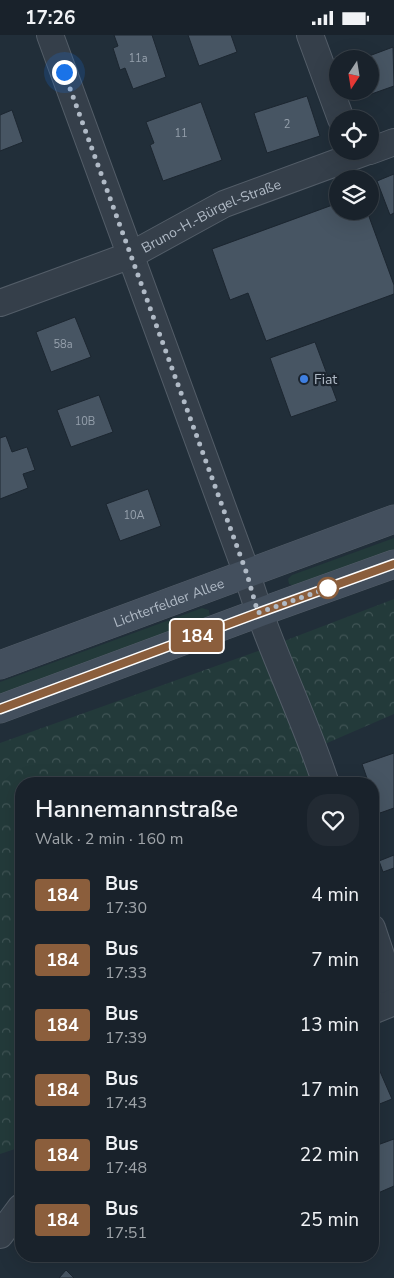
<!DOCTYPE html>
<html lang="en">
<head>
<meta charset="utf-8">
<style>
	body { margin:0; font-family:"Nunito Sans",sans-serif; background:#222a33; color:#f1f3f6; height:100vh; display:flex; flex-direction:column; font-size:19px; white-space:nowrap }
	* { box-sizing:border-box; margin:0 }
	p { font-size:16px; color:#9fa4a9 }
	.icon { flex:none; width:28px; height:28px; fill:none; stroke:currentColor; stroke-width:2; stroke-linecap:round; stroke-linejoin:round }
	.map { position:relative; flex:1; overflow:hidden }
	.sheet { position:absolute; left:15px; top:742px; width:364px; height:485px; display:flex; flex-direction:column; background:#19222b; border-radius:20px; box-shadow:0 5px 20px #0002,0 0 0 1px #373f47 }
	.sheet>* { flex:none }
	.badge { padding:0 10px; border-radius:4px; font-size:18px; line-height:32px }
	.needle { width:32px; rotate:192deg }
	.controls { position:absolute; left:329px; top:15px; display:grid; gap:10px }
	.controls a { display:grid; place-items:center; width:50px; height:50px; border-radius:50%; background:#19222b; box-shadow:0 5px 20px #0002,0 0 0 1px #373f47; font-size:25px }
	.you { position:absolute; width:25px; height:25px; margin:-12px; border:4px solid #fff; border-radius:50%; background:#1a73e8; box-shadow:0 0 0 8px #1a73e833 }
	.map>.badge { position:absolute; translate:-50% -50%; box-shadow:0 0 0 2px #fff }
	.round { display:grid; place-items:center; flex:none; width:52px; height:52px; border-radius:20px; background:#222a33 }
	.summary { display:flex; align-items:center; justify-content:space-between; height:85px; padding:0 20px }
	h1 { font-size:24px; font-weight:600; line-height:38px }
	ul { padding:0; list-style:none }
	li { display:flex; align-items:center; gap:15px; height:65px; padding:0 20px }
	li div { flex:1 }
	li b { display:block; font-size:19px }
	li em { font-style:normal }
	li .badge { min-width:55px; font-weight:700; text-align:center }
	.status { display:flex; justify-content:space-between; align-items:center; height:35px; padding:0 25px; background:#19222b; direction:ltr }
	.status svg { height:14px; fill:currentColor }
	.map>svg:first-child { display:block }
	.grass { fill:#233a3a }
	.forest { fill:url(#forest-crowns) }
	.building { fill:#475563; stroke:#1c2630 }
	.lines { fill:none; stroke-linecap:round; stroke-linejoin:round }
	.minor-casing { stroke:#535d68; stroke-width:28 }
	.secondary-casing { stroke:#535d68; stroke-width:29 }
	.minor { stroke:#353f4a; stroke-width:26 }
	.secondary { stroke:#434f5d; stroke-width:28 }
	.line-casing { stroke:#fff; stroke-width:11 }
	.line { stroke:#8b5e3c; stroke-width:8 }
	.walk { stroke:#b0bac6; stroke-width:5; stroke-dasharray:0 9 }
	.shop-dot { fill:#3f7fe0; stroke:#1b242e; stroke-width:2 }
	.stop-dot { fill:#fff; stroke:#8b5e3c; stroke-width:2.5 }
	.labels { text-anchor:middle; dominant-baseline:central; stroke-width:4.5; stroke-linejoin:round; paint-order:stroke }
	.number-label { font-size:11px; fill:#96a1ad }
	.street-label { font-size:14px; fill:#b0bac6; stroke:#1b242e }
	.poi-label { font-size:14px; fill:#b0bac6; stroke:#1b242e; text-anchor:start }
</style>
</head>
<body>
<div class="status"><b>17:26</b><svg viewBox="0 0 49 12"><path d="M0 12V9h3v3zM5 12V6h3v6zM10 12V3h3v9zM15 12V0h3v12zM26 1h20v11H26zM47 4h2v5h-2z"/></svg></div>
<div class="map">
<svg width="394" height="1243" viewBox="0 0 394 1243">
	<defs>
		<pattern id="forest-crowns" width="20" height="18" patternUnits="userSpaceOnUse" patternTransform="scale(1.25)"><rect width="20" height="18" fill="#233a3a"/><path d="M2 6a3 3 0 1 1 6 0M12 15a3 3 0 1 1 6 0" fill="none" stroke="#405455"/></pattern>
	</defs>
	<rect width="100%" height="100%" fill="#212e39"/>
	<!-- grass -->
	<g class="grass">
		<path d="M394,503V517L296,552L289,549L288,544L292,540Z"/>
		<path d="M202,573L209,575L210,582L0,664V647Z"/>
	</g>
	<!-- forest -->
	<path class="forest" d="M394,564V679L304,718L314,749H21V1112L0,1119V708L258,616Z"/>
	<!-- building -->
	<g class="building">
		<path d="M114,0H152L166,42L133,54L125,33L120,35L113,13L118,11Z"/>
		<path d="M188,0H231L237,17L199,31Z"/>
		<path d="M393,12L394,51L363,62L361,56H370V24H361Z"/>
		<path d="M307,61L320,101L267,118L254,78Z"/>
		<path d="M201,67L222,125L163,146L150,110L154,108L146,87Z"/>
		<path d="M12,75L23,107L0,116V80Z"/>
		<path d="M394,139V178L390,180L377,146Z"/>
		<path d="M338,168V176H367L394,250V259L266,306L248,258L230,265L212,214Z"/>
		<path d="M75,282L91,322L51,337L36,297Z"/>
		<path d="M315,307L337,366L291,382L270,323Z"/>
		<path d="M99,360L113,397L71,412L57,375Z"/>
		<path d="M6,401L12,417L27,412L35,435L23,439L28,453L0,464V403Z"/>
		<path d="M148,454L161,491L120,506L106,469Z"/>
		<path d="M394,718V773L380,778L372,758V749H369L362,729Z"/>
		<path d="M394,820V833L383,837L379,826Z"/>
		<path d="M375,1025L392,1064L372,1072V1027Z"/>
		<path d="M394,1104V1151L378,1158L372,1145V1112Z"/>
		<path d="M66,1235L74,1243H59Z"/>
	</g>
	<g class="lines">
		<defs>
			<g id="minor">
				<path d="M50,0L247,539C268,611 303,678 326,749"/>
				<path d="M310,0L341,84"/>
				<path d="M370,116L394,107"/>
				<path id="s1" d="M0,268L131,220L224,169L368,116"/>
				<path d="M372,893L394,959"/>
				<path d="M372,976L394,967"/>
				<path d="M0,1200L21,1172"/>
			</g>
			<g id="secondary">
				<path id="s2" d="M0,630L394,484"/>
				<path d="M0,674L258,578L394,529"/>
			</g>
		</defs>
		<!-- minor casing -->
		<use href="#minor" class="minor-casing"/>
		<!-- secondary casing -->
		<use href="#secondary" class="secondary-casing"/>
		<!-- minor -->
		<use href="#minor" class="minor"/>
		<!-- secondary -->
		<use href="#secondary" class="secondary"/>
	</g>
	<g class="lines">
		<defs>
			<path id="line" d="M0,674L258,578L394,529"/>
		</defs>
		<!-- line casing -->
		<use href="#line" class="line-casing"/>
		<!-- line -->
		<use href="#line" class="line"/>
		<!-- walk -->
		<path class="walk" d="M64,37L247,539L258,578L328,553"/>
	</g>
	<!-- markers -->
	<circle class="shop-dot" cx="304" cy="344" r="5"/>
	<circle class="stop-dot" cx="328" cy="553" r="10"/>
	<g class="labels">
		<!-- number labels -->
		<g class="number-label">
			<text x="138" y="23">11a</text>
			<text x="287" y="89">2</text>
			<text x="181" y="98">11</text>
			<text x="63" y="309">58a</text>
			<text x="85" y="386">10B</text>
			<text x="134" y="480">10A</text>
		</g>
		<!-- street labels -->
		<g class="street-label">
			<text stroke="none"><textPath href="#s1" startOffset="229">Bruno-H.-Bürgel-Straße</textPath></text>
			<text stroke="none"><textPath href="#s2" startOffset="180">Lichterfelder Allee</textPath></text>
		</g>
		<!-- poi labels -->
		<g class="poi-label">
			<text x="314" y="344">Fiat</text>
		</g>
	</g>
</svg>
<div class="controls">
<a><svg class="needle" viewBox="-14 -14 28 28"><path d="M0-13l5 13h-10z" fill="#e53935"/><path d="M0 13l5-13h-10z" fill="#9fa4a9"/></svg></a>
<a><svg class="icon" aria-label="locate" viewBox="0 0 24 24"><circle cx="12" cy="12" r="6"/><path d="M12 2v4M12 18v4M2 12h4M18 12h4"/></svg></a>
<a><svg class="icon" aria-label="layers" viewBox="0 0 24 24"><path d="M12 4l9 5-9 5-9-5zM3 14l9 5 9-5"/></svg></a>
</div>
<div class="you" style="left:64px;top:37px"></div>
<b class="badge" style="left:197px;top:601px;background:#8b5e3c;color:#fff">184</b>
<section class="sheet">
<div class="summary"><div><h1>Hannemannstraße</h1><p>Walk · 2 min · 160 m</p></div><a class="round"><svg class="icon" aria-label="heart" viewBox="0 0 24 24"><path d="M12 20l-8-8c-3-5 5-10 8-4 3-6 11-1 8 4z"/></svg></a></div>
<ul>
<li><span class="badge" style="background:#8b5e3c;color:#fff">184</span><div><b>Bus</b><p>17:30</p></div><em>4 min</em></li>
<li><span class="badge" style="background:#8b5e3c;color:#fff">184</span><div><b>Bus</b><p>17:33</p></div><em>7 min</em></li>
<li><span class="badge" style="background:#8b5e3c;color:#fff">184</span><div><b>Bus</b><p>17:39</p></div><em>13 min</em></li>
<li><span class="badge" style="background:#8b5e3c;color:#fff">184</span><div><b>Bus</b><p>17:43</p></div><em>17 min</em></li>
<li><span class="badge" style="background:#8b5e3c;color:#fff">184</span><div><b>Bus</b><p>17:48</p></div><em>22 min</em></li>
<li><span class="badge" style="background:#8b5e3c;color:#fff">184</span><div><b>Bus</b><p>17:51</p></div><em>25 min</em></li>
</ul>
</section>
</div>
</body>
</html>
